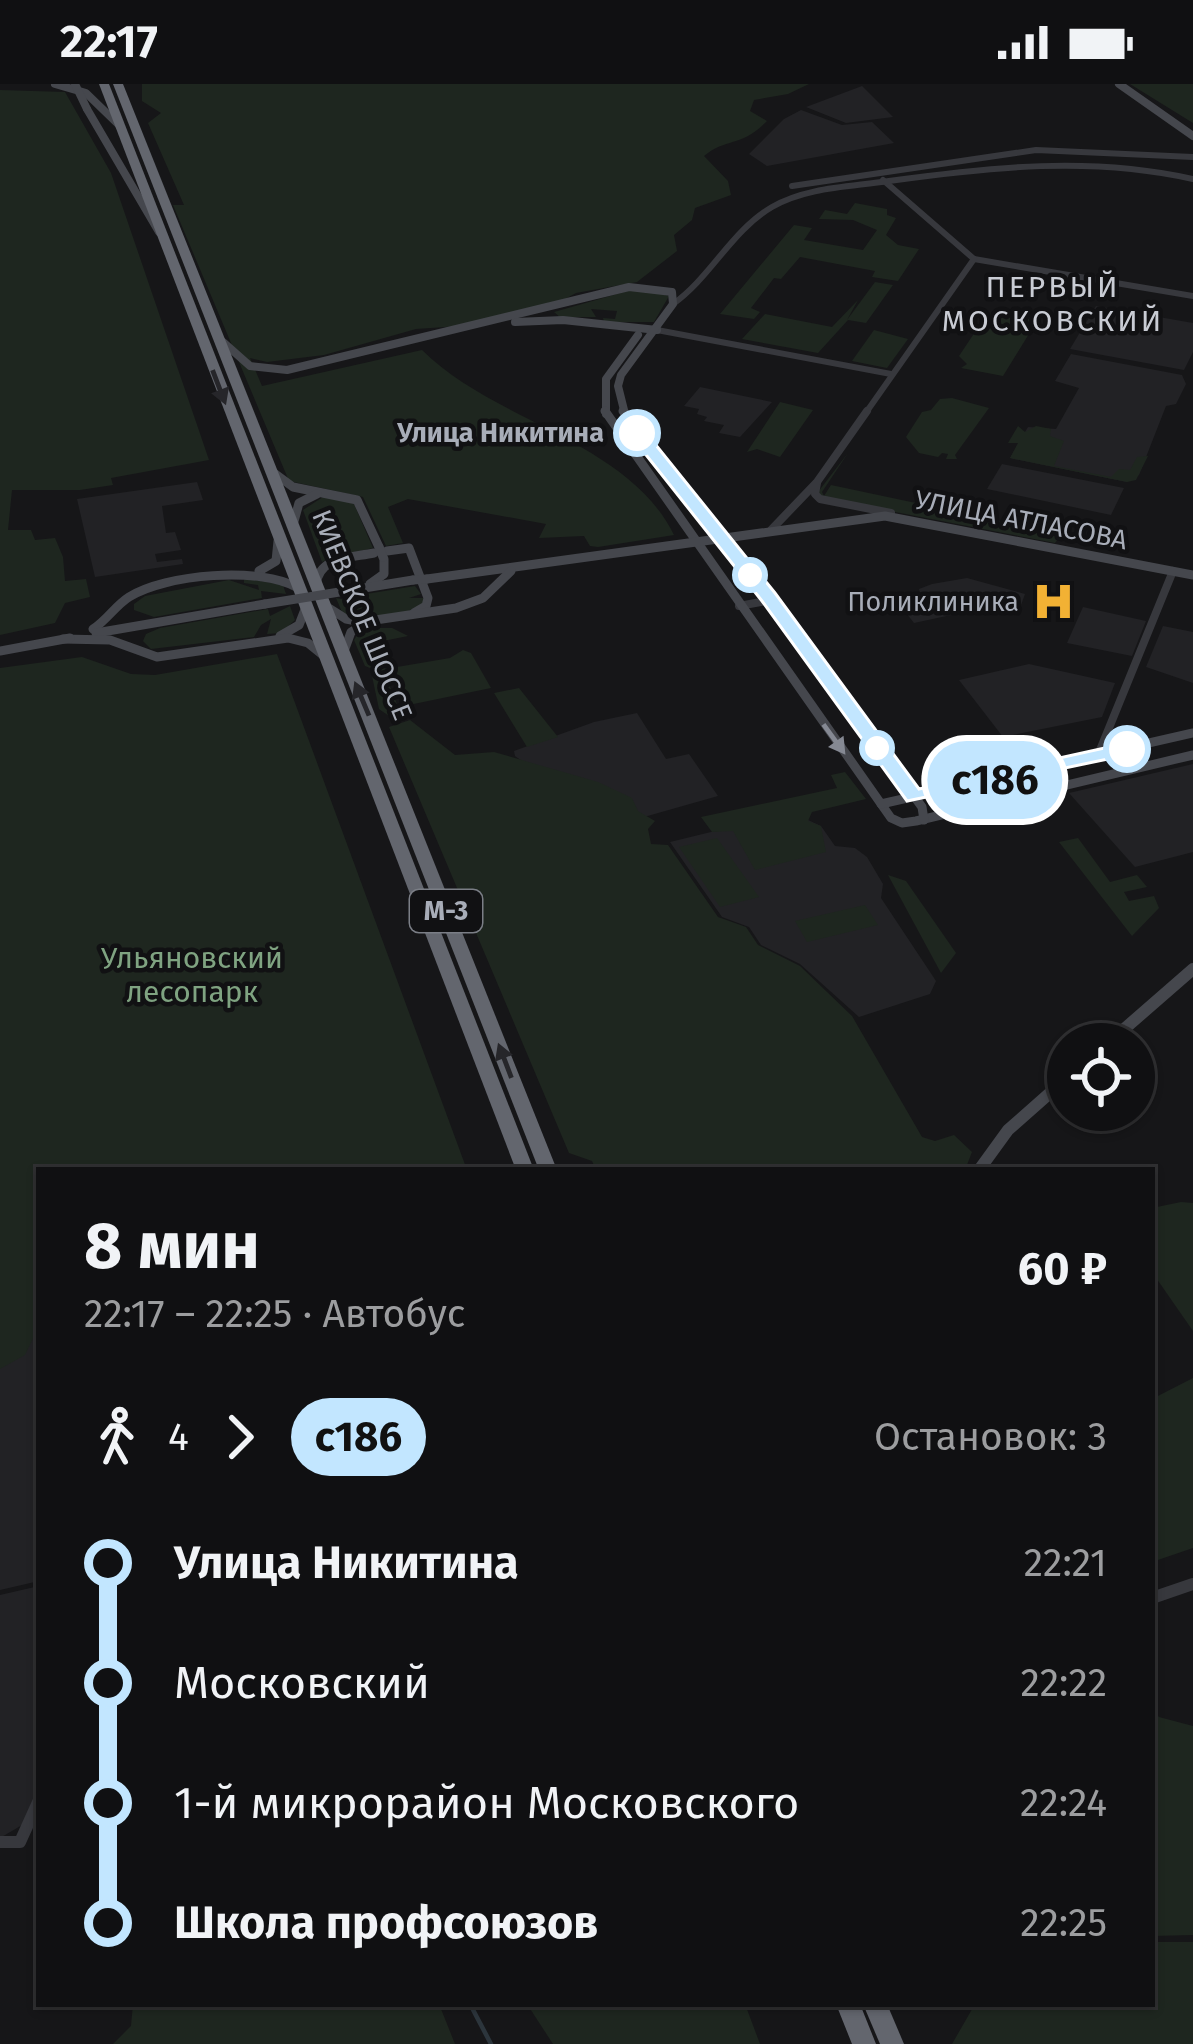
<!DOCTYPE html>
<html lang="ru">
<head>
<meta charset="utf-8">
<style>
	body { margin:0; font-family:"Fira Sans",sans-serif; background:#19191b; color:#f1f3f6; height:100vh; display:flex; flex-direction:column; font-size:45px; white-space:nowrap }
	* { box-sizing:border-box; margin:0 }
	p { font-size:39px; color:#9c9d9f }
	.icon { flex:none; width:66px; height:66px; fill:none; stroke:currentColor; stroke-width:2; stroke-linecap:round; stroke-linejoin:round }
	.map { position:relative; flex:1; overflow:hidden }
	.details { position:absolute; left:36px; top:1083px; width:1119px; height:840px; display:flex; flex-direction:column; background:#101012; border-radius:0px; box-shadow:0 3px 9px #0004,0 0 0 3px #303032 }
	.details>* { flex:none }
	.badge { padding:0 24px; border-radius:39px; font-size:42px; line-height:78px }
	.tools { position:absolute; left:1047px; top:939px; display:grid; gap:24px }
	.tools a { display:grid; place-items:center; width:108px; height:108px; border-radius:50%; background:#101012; box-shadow:0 3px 9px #0004,0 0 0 3px #303032; font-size:60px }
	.map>.badge { position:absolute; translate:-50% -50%; box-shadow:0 0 0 6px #fff }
	.legs { display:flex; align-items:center; gap:18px; height:132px; padding:0 48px; font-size:39px }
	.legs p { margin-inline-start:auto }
	.summary { display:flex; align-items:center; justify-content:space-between; height:204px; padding:0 48px }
	h1 { font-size:66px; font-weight:700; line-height:90px }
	ul { padding:0 48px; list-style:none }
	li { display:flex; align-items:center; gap:42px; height:120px; font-size:45px }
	li i { display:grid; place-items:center; width:18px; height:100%; margin:0 15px; background:currentColor }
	li i::after { content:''; width:30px; height:30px; margin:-15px; border:9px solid; border-radius:50%; background:#101012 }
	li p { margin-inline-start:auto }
	li:first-child i { background:linear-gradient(#0000 50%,currentColor 0) }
	li:last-child i { background:linear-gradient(currentColor 50%,#0000 0) }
	.status { display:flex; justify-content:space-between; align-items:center; height:84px; padding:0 60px; background:#101012; direction:ltr }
	.status svg { height:33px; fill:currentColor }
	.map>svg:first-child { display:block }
	.built { fill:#222225 }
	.green { fill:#1e261f }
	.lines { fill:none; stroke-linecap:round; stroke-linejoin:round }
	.stream { stroke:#2c353c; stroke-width:4.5 }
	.street-far2 { stroke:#37383d; stroke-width:6 }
	.street-far1 { stroke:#37383d; stroke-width:8 }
	.street { stroke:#37383d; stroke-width:12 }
	.secondary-far2 { stroke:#45474d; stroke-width:8 }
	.secondary-far1 { stroke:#45474d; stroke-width:9 }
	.secondary { stroke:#45474d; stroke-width:12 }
	.highway { fill:#63666e; fill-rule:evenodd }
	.secondary-bridge-far1 { stroke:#45474d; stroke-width:8 }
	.secondary-bridge { stroke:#45474d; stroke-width:9 }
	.oneway { fill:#26262a }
	.oneway2 { fill:#858993 }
	.line-1 { fill:#c2e6ff; stroke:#fff; stroke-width:3 }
	.stop-1-dot { fill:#fff; stroke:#c2e6ff; stroke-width:6 }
	.labels { text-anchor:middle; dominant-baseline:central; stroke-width:9; stroke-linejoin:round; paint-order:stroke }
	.far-stop-label { font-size:27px; font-weight:bold; fill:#a8adb8; stroke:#111113; text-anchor:end }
	.far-street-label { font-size:27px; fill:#a8adb8; stroke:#111113 }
	.far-poi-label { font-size:27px; fill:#a8adb8; stroke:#111113; text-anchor:end }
	.shield { fill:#111113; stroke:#7b7e86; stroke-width:3 }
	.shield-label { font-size:27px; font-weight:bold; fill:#a8adb8 }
	.far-quarter-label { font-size:30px; letter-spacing:3px; fill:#c9ccd4; stroke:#111113 }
	.park-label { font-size:30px; fill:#7fa381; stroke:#111113 }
</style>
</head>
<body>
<div class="status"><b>22:17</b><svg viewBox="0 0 49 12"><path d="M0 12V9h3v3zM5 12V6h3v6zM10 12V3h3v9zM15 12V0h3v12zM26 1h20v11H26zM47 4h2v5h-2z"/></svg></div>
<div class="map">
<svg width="1193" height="1960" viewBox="0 0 1193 1960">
	<rect width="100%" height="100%" fill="#161618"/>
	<!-- built -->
	<g class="built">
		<path d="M862,2L893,33L846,39L806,23Z"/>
		<path d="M801,26L842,41L872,38L894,59L767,82L749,70L784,35Z"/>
		<path d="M1096,222L1193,239V268L1184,286L1070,265Z"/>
		<path d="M1071,270L1182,291L1186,300L1176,320L1166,322L1139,391L1127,398L1010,374L1028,343L1056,345L1079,304L1055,297Z"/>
		<path d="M700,303L772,318L740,353L719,349L724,341L704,337L707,333L697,330L699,325L684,322Z"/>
		<path d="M1002,380L1124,404L1111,431L987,405Z"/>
		<path d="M197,398L203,416L162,422L166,449L175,448L181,466L155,470L157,478L182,475L183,480L95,493L77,415Z"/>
		<path d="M967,494L1025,510L1021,521L1007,519L914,539L899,520L922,516L919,505L932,500Z"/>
		<path d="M1083,523L1146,537L1132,572L1067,559Z"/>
		<path d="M1163,542L1193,548V599L1146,583Z"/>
		<path d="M1029,580L1115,599L1102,633L1003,653L959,596Z"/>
		<path d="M637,629L666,675L689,670L718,712L644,733L559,704L515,672L514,667L594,638Z"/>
		<path d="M1193,680V768L1135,783L1069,709Z"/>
		<path d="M808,736L821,742L835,762L855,764L867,773L883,800L881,814L936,897L930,910L859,933L800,880L761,861L749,843L722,833L670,758L711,748Z"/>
		<path d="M0,1161L39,1165V1497L0,1506Z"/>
		<path d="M39,1502V1704L22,1741L0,1754V1511Z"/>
	</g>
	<!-- green -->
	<g class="green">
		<path d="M142,0H809L788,10L754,16L750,27L767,37C741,64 727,53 704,72L728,97L731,111L695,124L692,136L674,151L677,167L637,198L576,209L563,216L460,242L416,245L324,271L267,278L250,274L262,302L422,266C494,338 628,357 674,451L598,463L590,462L584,452L539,454L546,440L408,415L388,423L403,459L386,462L363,413L289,397L173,121H184L148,39L161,29L142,17Z"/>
		<path d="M1130,0H1193V39Z"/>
		<path d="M0,6L65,8L111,89L209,376L111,394L113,401L80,406H12L8,446H31L35,456L55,454L63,473L65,497L86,495L90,513L65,519L55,539L0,551Z"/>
		<path d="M855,119L887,125V131L896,134L886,151L898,161L919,165L898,197L872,193L875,187L800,173L781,195L774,194L751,224L760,228L754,235L720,230L794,141L812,144L804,156L863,166L877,146L853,136L819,135L825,126L847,130Z"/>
		<path d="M875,198L893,201L866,239L848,236L818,269L742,255L765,230L832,243L858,216L847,236Z"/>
		<path d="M638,204L669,212L654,238H604L603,234L615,235L617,227L591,225L596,233H560L554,228Z"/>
		<path d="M1009,226L1040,232L1003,292L961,284L967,280L959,272L987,230Z"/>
		<path d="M874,246L908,255L887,284L852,277Z"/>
		<path d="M952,314L989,324L955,371L957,375H946L948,370L942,369L938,373L919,369L906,353L922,328L931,326L940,315Z"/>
		<path d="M780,318L813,326L780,373L757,365L747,368Z"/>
		<path d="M1018,342L1025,348L1036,342L1051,345L1050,352L1064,357L1054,382L1111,393L1119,385L1130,386L1137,373L1148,372L1136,396L1127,398L1010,374L1018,359H1008Z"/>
		<path d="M848,369L822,408L824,412L831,401L1062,450L1055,459L823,414L818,408Z"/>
		<path d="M326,411L354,420L373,464L351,469L344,454L339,455L340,471L322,478L303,426Z"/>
		<path d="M244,494L283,501L286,510L261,507L262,514L154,533L134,526V520L145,512L229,496L259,506L258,501L244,499Z"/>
		<path d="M415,502L421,510L409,514H424L423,520C402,533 364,541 342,528L336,514L363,519L360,511Z"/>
		<path d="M290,522L295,536L281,549L267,550L271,535L261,541L254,553L151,565L143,557L146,550L160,544L268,525L270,532Z"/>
		<path d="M372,544H392L408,552L383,557L386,593L401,630L389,632L379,625L372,592L375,586L365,582L354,556L359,548Z"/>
		<path d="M463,566L471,569L491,604L404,622L391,584L450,574Z"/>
		<path d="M277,570L467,1086H39V1242L25,1271L0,1285V584L82,573L131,590L155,591Z"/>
		<path d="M519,604L558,653L527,663L494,609Z"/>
		<path d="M410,636L455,671L494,668L598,698L632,714L638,727L655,737L648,745L651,760L668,761L718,833L746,843L758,861L800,882L852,932L922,1053L935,1057L954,1051L972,1068L965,1086H596L592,1077L569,1069L389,643Z"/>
		<path d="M845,688L866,715L812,728L808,737L821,742L826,768L755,786L733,747L712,748L701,733L837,704L831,691Z"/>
		<path d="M717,754L759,813L720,823L679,763Z"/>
		<path d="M1078,754L1110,798L1137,791L1147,803L1124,808L1129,817L1154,812L1159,824L1132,852L1059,758Z"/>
		<path d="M888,791L906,797L956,869L941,889Z"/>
		<path d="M865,821L878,841L807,858L795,837Z"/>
		<path d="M1181,1118L1193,1119V1247L1152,1188V1124Z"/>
		<path d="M1193,1294V1464L1152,1478V1315Z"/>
		<path d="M1152,1626L1159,1633L1193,1642V1851L1152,1852Z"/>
		<path d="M1152,1858H1193V1960H952L975,1920H1152Z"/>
		<path d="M133,1920H439L455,1960H113L131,1942Z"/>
		<path d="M527,1920H745L760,1960H553Z"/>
	</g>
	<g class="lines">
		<!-- stream -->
		<path class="stream" d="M470,1920L491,1960"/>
		<!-- street-far2 -->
		<g class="street-far2">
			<path d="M883,96L974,175"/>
			<path d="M792,102L1036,66L1193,73"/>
			<path d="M974,175L1193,212"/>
			<path d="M673,220C711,193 731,147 772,123C807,103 850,103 889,97C992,83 1090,72 1193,95"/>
			<path d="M657,246L891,290"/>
			<path d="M865,330L974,175"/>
		</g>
		<!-- street-far1 -->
		<g class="street-far1">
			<path d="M817,399L815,410L820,415L891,429"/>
			<path d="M771,446L817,398L867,327"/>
			<path d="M739,522L771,516"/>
			<path d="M1105,671L1100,666L1173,487"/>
		</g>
		<!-- street -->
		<g class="street">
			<path d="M1152,1514L1193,1500"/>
			<path d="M0,1758H20L39,1716"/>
		</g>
		<!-- secondary-far2 -->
		<g class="secondary-far2">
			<path d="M55,0L86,9L120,42"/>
			<path d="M1119,0L1193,52"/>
			<path d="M87,25L159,148"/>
			<path d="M515,238L563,236L657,246"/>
			<path d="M223,258L250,282L287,286L629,203L672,208L673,220L621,291L618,302L625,330"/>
			<path d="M606,330V295L638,251"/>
		</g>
		<!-- secondary-far1 -->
		<g class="secondary-far1">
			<path d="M605,327L891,734L902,739L916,737L1193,671"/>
			<path d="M623,327L768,513L922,723L924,736"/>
			<path d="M274,389L293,403L357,416L379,463"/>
			<path d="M293,441L299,419L317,410"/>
			<path d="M387,467L409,464L428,514L426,522L414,529"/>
			<path d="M259,487L276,477L278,457"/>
			<path d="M427,495L885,432L1193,491"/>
			<path d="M370,500L384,490V475"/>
			<path d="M316,501C319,472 350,474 374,469"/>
			<path d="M358,505L413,496"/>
			<path d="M324,521L346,535L362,538L456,524L483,514L511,487"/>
			<path d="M93,545C107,536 115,522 129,513C165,490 261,482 298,504"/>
			<path d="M96,549L265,520"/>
			<path d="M280,552L299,541L306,523"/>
			<path d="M63,555L110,556L157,573L288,554L308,559L324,572"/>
			<path d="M0,567L70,554"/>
			<path d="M343,570L351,548L366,539"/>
			<path d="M881,720L1193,649"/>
		</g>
		<!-- secondary -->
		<g class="secondary">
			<path d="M1107,960L1193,885"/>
			<path d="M979,1086L1008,1046L1068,993"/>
		</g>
		<!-- highway -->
		<g class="highway">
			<path d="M99,0H109L534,1086H516Z"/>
			<path d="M113,0H123L557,1086H539Z"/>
			<path d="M836,1920H860L876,1960H852Z"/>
			<path d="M863,1920H887L904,1960H880Z"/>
		</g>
		<!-- secondary-bridge-far1 -->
		<path class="secondary-bridge-far1" d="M75,0L87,25"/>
		<!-- secondary-bridge -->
		<g class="secondary-bridge">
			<path d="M379,463L383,473"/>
			<path d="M413,496L427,495"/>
			<path d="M265,520L358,505"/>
		</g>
	</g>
	<!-- one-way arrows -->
	<defs><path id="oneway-solid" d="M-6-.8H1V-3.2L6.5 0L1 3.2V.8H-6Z" transform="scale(3)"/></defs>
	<g class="oneway">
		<use href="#oneway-solid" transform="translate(219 303) rotate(69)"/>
		<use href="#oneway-solid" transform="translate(362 615) rotate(-113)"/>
		<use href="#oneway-solid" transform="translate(505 977) rotate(-111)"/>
	</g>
	<use class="oneway2" href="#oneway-solid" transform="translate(834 655) rotate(54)"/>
	<!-- line-1 -->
	<path class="line-1" d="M631,345H643L775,509L919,705L1127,659L1137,665L1127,671L907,717L762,517L631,352Z"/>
	<!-- icons -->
	<defs>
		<symbol id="hospital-bare" viewBox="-9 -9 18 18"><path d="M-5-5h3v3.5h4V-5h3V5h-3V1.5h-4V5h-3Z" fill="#f2b134" stroke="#111113" stroke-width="2.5" paint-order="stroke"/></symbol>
	</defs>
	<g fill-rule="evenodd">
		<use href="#hospital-bare" x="1024" y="488" width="59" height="59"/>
	</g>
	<!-- markers -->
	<g class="stop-1-dot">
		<circle cx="637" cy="349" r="21"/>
		<circle cx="750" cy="491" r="15"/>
		<circle cx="877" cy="664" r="15"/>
		<circle cx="1127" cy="665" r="21"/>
	</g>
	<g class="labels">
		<!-- far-stop labels -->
		<g class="far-stop-label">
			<text x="604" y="349">Улица Никитина</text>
		</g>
		<!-- far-street labels -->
		<g class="far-street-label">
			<text transform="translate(1021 436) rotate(11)">УЛИЦА АТЛАСОВА</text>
			<text transform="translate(362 531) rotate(68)">КИЕВСКОЕ ШОССЕ</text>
		</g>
		<!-- far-poi labels -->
		<g class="far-poi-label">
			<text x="1019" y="518">Поликлиника</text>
		</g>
		<!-- shield labels -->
		<rect class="shield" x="410" y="806" width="72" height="42" rx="9"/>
		<g class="shield-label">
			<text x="446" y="827">М-3</text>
		</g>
		<!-- far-quarter labels -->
		<g class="far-quarter-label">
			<text x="1053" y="203">ПЕРВЫЙ<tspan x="1053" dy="34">МОСКОВСКИЙ</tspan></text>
		</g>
		<!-- park labels -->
		<g class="park-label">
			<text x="192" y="874">Ульяновский<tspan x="192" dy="34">лесопарк</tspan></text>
		</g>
	</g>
</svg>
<div class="tools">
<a><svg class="icon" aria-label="locate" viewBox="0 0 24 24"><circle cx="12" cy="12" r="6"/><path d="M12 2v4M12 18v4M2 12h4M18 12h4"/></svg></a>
</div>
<b class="badge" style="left:995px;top:696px;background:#c2e6ff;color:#111">с186</b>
<section class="details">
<div class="summary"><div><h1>8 мин</h1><p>22:17 – 22:25 · Автобус</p></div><b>60 ₽</b></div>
<div class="legs"><svg class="icon" aria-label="walk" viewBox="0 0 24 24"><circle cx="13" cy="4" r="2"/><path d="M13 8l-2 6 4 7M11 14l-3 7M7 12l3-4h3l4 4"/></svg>4<svg class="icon" aria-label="forward" viewBox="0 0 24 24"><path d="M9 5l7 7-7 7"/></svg><b class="badge" style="background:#c2e6ff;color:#111">с186</b><p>Остановок: 3</p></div>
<ul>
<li><i style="color:#c2e6ff"></i><b>Улица Никитина</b><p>22:21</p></li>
<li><i style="color:#c2e6ff"></i><span>Московский</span><p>22:22</p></li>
<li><i style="color:#c2e6ff"></i><span>1-й микрорайон Московского</span><p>22:24</p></li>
<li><i style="color:#c2e6ff"></i><b>Школа профсоюзов</b><p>22:25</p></li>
</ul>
</section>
</div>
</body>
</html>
